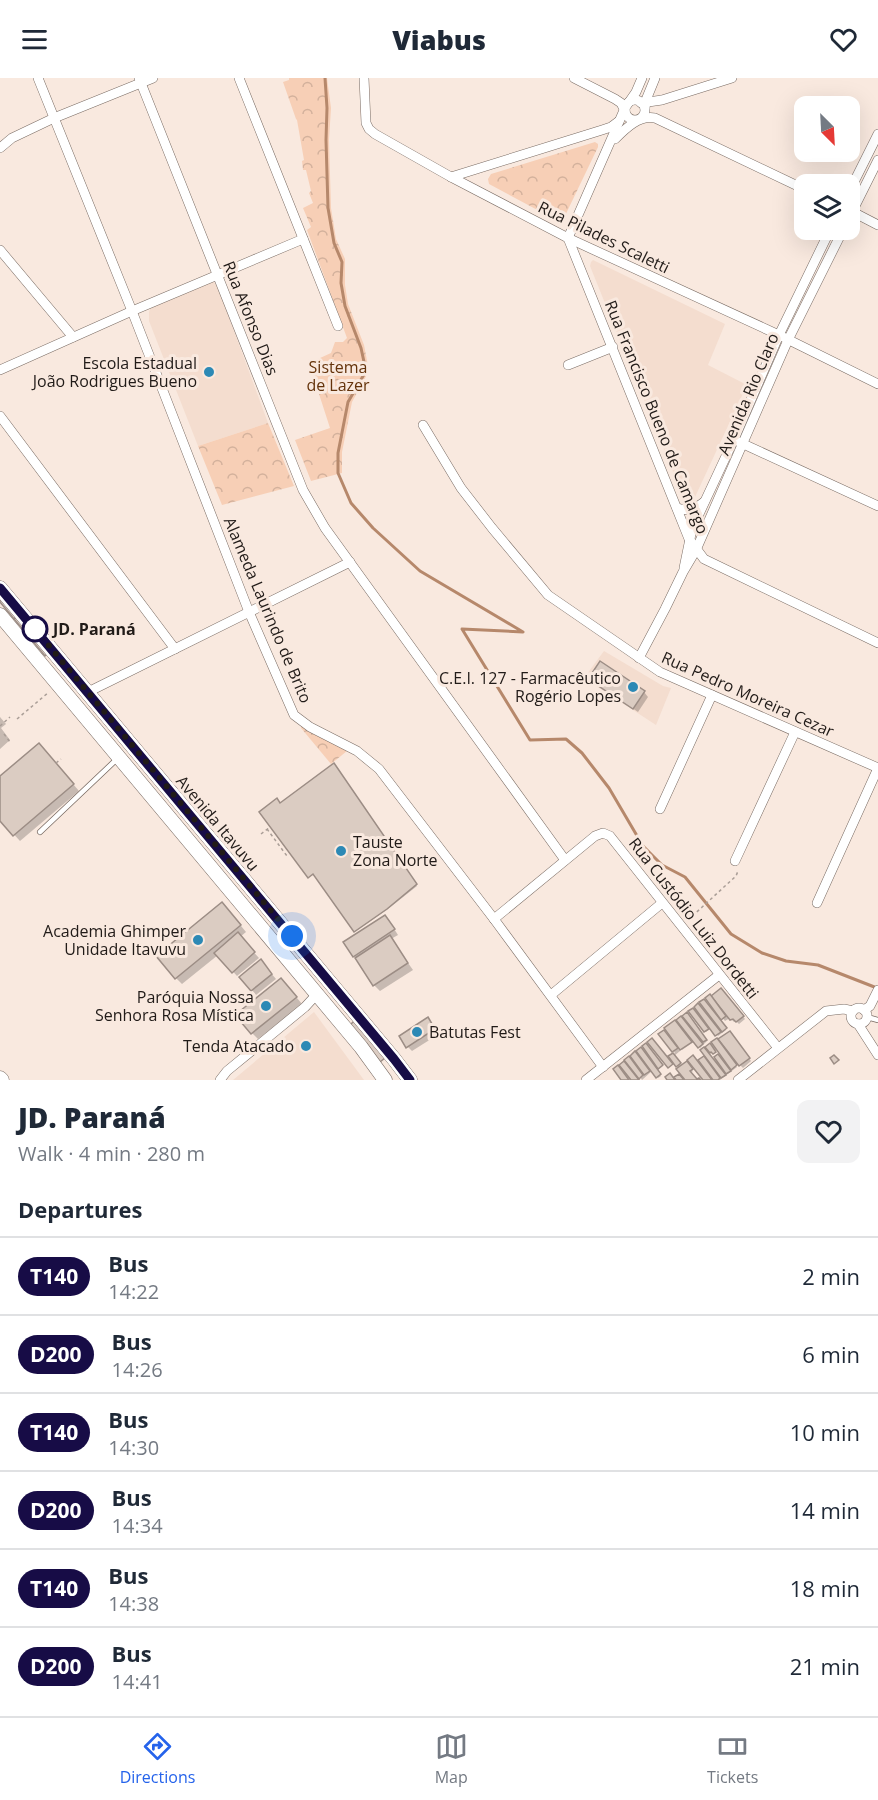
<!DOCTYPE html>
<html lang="en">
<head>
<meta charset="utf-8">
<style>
	body { margin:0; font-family:"Open Sans",sans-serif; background:#f2f2f3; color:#1f2937; height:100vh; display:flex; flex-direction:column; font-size:22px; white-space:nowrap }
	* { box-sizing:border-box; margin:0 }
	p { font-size:20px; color:#747a83 }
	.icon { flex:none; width:33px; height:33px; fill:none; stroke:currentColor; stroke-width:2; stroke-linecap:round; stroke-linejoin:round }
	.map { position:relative; height:1002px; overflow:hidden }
	.drawer { display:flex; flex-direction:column; background:#fff; flex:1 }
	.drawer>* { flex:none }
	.badge { padding:0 12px; border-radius:20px; font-size:21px; line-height:39px }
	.needle { width:39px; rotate:156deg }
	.fabs { position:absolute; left:794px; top:18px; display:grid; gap:12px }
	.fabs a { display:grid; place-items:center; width:66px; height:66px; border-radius:12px; background:#fff; box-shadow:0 6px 24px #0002; font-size:30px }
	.you { position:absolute; width:30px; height:30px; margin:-15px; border:4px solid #fff; border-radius:50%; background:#1a73e8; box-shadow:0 0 0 9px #1a73e833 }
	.map>.badge { position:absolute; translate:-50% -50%; box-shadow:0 0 0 3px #fff }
	h2 { padding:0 18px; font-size:22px; line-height:54px }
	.round { display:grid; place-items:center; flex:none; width:63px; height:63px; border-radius:12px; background:#f2f2f3 }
	.summary { display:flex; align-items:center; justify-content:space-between; height:102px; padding:0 18px }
	h1 { font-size:28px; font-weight:800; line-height:45px }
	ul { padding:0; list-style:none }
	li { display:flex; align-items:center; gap:18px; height:78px; padding:0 18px; border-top:2px solid #e0e1e3 }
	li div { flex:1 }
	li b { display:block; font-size:22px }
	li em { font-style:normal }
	li .badge { min-width:66px; font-weight:700; text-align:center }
	header { display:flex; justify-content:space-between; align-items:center; height:78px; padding:0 18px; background:#fff; font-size:27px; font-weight:800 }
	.menu { display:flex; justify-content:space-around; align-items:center; height:84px; border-top:2px solid #e0e1e3; background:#fff; font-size:16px; color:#747a83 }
	.menu a { display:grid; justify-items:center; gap:3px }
	.menu .active { color:#2563eb }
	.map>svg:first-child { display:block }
	.built { fill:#f4ddcf }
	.park { fill:url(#park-crowns) }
	.shadow { fill:#0003; fill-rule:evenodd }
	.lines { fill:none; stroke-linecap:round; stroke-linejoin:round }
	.stream { stroke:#b6886b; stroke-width:3 }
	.building { fill:#dbccc2; stroke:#9c8d85; stroke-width:1.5 }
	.service-casing { stroke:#796b63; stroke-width:6 }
	.minor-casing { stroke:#796b63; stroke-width:10 }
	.secondary-casing { stroke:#796b63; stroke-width:15 }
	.path { stroke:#aa9e97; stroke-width:1.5; stroke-dasharray:3 3; stroke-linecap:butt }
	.service { stroke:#fff; stroke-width:4.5 }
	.minor { stroke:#fff; stroke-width:9 }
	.secondary { stroke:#fff; stroke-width:14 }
	.line-casing { stroke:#fff; stroke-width:14 }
	.line { stroke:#170c46; stroke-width:9 }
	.walk { stroke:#211b18; stroke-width:6; stroke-dasharray:0 10.8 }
	.poi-dot { fill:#2c89b5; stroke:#f9e9df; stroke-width:2 }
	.stop-dot { fill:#fff; stroke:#170c46; stroke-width:3 }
	.labels { text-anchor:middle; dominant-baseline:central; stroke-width:6; stroke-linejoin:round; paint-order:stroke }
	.street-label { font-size:16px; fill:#211b18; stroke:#f9e9df }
	.poi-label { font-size:16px; fill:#211b18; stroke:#f9e9df; text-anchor:end }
	.park-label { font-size:16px; fill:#64330b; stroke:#f9e9df }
	.stop-label { font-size:16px; font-weight:bold; fill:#211b18; stroke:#f9e9df; text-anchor:start }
</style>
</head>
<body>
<header><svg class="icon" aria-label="menu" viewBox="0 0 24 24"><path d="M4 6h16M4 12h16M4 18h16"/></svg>Viabus<svg class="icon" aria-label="heart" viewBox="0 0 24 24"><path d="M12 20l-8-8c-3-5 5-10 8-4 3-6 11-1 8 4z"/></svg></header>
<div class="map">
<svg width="878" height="1002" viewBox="0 0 878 1002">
	<defs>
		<pattern id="park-crowns" width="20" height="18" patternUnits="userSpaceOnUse" patternTransform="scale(1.5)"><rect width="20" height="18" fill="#f7cfb6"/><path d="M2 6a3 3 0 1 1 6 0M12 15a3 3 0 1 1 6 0" fill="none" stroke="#d3b19c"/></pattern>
	</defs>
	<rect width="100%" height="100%" fill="#f9e9df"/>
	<!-- built -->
	<g class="built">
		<path d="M593,182L725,246L708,287L747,307L695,419L690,422L684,421L590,188L591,184Z"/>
		<path d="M211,204H214L217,207L268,345L198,368L149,243V234L151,228Z"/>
		<path d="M604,573L663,608L671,610L656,647L584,600Z"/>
		<path d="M314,934L364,1002H233Z"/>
	</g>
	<!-- park -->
	<g class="park">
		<path d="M289,0H327L331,30L329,62L331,130L336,161L345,181V207L348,226L364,267L369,293L352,324L342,374V395L311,403L295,362L330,350L309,285L331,275L335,264H343L347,260L307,152L311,149L303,130L313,125L309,115L311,113L306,92H303L302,83L304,82L297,42L296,41L283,4L289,2Z"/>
		<path d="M595,64L598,66V69L563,142L558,143L489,106L488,101L491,96Z"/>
		<path d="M268,345L294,408L222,427L198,368Z"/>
		<path d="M301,648L347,673L331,686L301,650Z"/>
	</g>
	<!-- shadow -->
	<g class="shadow">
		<path d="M595,605L644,614L648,619L638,634Z"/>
		<path d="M0,639L6,646L1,650L10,662L0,671Z"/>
		<path d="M45,673L79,713L20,763L0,741V700Z"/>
		<path d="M334,687L417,808L388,831L356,853L315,796L309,799Z"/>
		<path d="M228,832L246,854L240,859L259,880L237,898L218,877L182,906L176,900Z"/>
		<path d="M389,843L398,857L391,861L413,892L380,913L374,907L354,878Z"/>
		<path d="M265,888L276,901L256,917L252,912Z"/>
		<path d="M287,908L302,926L258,961L252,955Z"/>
		<path d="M724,914L745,941L739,946L736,943L734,944L730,940L725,943L707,920Z"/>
		<path d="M704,923L726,952L718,958L701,936L699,938L708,952L706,954L690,934Z"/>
		<path d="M687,936L707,963L700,970L695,963L682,972L667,951Z"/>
		<path d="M428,941L439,956L412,973L408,969Z"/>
		<path d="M660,957H667L680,973L674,978L682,988L687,986L693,993L690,995L696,1002H669L673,1001L682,996L676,986L674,987L670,979L675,975Z"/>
		<path d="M732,957L751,983L743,990L740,987Z"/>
		<path d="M716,962L737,989L720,1002H715L701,982L706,978L702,972ZM718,971L721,976L713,982L707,975L712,972L713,974Z"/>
		<path d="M646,967L663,988L657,993L661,998L658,1000L652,993L642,1002L629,980L636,987L637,985L632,978Z"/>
		<path d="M623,985L637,1002H623L615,992Z"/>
	</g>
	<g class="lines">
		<!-- stream -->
		<path class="stream" d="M325,0L327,30L326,62L328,130L334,165L342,184L341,205L345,228L361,270L366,293L348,324L338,375V395L351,425L373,450L420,493L523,554L462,551L530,662L566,661L582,675L609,710L643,768L662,787L685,799L731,856L762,875L786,883L818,887L877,910"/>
	</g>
	<!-- building -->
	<g class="building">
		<path d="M0,518L17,538L14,541L0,524Z"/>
		<path d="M18,538L49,574L45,578L14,541Z"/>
		<path d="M600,583L645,613L633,631L588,601Z"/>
		<path d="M39,665L74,706L13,758L0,743V698Z"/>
		<path d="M334,685L417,806L387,831L354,854L313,796L308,800L259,734L277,720L280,725Z"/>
		<path d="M222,824L241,847L175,901L156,878Z"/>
		<path d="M385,837L395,851L353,879L343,864Z"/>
		<path d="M238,854L255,874L232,895L214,875Z"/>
		<path d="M390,857L408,885L373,908L355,880Z"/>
		<path d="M261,881L272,896L251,913L239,899Z"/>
		<path d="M281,900L297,919L251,956L235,937Z"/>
		<path d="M721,910L744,938L736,944L733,941L730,942L711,918Z"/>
		<path d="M710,916L726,938L721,942L705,920Z"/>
		<path d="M704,921L727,950L722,954L699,924Z"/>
		<path d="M698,925L721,954L715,958L694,929Z"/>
		<path d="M693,930L709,951L704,954L688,933Z"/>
		<path d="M687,934L707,962L703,964L682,938Z"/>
		<path d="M681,938L703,966L698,970L676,942Z"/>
		<path d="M428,939L435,951L406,970L399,958Z"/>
		<path d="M675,942L692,964L680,972L664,950Z"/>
		<path d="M354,943L385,980L380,984L350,947Z"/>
		<path d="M664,952L678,970L672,974L658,956Z"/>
		<path d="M730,953L750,980L739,988L718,961Z"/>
		<path d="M652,960L673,986L668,990L647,964Z"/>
		<path d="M717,960L737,987L731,992L711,964Z"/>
		<path d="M646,965L663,987L658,991L642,968Z"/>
		<path d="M710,965L716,974L713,976L711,974L710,975L705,969Z"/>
		<path d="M641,969L661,996L656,1000L636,973Z"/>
		<path d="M704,969L726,997L721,1000L700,972Z"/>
		<path d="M635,973L650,993L644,997L630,978Z"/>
		<path d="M673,975L681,985L676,989L668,978Z"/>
		<path d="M718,976L731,993L726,996L714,979Z"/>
		<path d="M693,977L712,1002H703L687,982Z"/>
		<path d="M834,977L839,982L834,986L830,980Z"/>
		<path d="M629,978L643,997L639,1001L624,982Z"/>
		<path d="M704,978L720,1000L718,1002H713L698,982Z"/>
		<path d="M624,983L639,1002H631L619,987Z"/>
		<path d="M687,983L693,991L690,993L697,1001L699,1000L701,1002H685L676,991Z"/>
		<path d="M618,987L629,1002H621L613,991Z"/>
		<path d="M670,995L675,1002H667L665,999Z"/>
		<path d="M679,996L684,1002H676L674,999Z"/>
	</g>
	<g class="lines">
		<defs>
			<g id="service">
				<path d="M40,754L117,681"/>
				<path d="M867,939L878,942"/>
			</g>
			<g id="minor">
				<path d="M38,0L132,233L249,534L294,637L310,649L357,673L379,691L494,841L603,989"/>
				<path d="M139,0L303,412L325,450L565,782"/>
				<path d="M239,0L338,248"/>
				<path d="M364,0L366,45L369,51L375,56L451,99L568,160L779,257L878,306"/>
				<path d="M574,0L615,21L621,25L625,33"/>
				<circle cx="635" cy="32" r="10"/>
				<path d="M641,25L662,22L732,0"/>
				<path d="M627,27L636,14L642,0"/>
				<path d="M625,30L568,160L689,461L704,481L878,565"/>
				<path d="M645,30L646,22L655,0"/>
				<path d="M615,61C626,50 639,37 655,40L804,111"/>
				<path d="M0,70L12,60L54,40L153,0"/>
				<path d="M451,99L602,52L611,49L619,43"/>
				<path d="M849,114L878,56"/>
				<path d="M849,132L878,147"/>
				<path d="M849,140L878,82"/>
				<path d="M0,172L73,259"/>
				<path d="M568,287L613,269"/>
				<path d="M0,292L132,233L303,161"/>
				<path d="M0,338L175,571"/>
				<path d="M423,347L461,410L492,450L548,517L660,594L878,690"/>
				<path d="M739,364L878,428"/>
				<path d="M677,430C688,434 695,431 704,424"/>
				<path d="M684,490L692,451L734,361L779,257L830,152"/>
				<path d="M639,580L665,531L683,494L696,472L788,262L843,152"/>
				<path d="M88,614L350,484"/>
				<path d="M660,731L712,617"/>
				<path d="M735,783L795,654"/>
				<path d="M817,825L878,690"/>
				<path d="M494,841L595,758L603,755L610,758L778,970"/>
				<path d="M551,917L662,825"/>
				<circle cx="859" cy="938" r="8"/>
				<path d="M864,932L870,928L878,912"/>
				<path d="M858,946L878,977"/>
				<path d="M220,1002L227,993L305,929L317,916"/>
				<path d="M586,1002L719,897"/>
				<path d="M738,1002L826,933L844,931L853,933"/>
			</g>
			<g id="secondary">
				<path d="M0,510L394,981L410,1002"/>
				<path d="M0,537L361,969L385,1002"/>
				<path d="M0,1000L2,1002"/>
			</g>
		</defs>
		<!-- service casing -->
		<use href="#service" class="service-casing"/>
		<!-- minor casing -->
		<use href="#minor" class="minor-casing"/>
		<!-- secondary casing -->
		<use href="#secondary" class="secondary-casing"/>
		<!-- path -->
		<g class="path">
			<path d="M17,641L49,614"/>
			<path d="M0,648L10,639"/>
			<path d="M4,656L10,664"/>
			<path d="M56,685L61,681"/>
			<path d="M267,751L287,778"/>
			<path d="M261,756L270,749"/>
			<path d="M688,842L736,798L738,793"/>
		</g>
		<!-- service -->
		<use href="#service" class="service"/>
		<!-- minor -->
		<use href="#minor" class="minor"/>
		<!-- secondary -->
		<use href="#secondary" class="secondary"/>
	</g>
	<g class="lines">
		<defs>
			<path id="line" d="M0,510L394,981L410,1002"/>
		</defs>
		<!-- line casing -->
		<use href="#line" class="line-casing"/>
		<!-- line -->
		<use href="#line" class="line"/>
		<!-- walk -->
		<path class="walk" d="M35,551L292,858"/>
	</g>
	<!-- markers -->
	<g class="poi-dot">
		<circle cx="209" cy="294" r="6"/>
		<circle cx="633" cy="609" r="6"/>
		<circle cx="341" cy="773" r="6"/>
		<circle cx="198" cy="862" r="6"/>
		<circle cx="266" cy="928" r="6"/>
		<circle cx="417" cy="954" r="6"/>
		<circle cx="306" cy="968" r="6"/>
	</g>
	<circle class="stop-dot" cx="35" cy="551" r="12"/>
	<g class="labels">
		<!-- street labels -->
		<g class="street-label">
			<text transform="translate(604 159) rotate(26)">Rua Pilades Scaletti</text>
			<text transform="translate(251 240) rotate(68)">Rua Afonso Dias</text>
			<text transform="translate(748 316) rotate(-67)">Avenida Rio Claro</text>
			<text transform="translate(657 339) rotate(68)">Rua Francisco Bueno de Camargo</text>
			<text transform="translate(268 532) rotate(67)">Alameda Laurindo de Brito</text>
			<text transform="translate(748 616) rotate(24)">Rua Pedro Moreira Cezar</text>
			<text transform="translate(218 745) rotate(50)">Avenida Itavuvu</text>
			<text transform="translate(694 840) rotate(52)">Rua Custódio Luiz Dordetti</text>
		</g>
		<!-- poi labels -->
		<g class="poi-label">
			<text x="197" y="285">Escola Estadual<tspan x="197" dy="18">João Rodrigues Bueno</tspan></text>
			<text x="621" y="600">C.E.I. 127 - Farmacêutico<tspan x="621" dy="18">Rogério Lopes</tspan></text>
			<text x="353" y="764" text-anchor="start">Tauste<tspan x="353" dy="18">Zona Norte</tspan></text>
			<text x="186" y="853">Academia Ghimper<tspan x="186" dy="18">Unidade Itavuvu</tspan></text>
			<text x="254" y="919">Paróquia Nossa<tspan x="254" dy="18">Senhora Rosa Mística</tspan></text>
			<text x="429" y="954" text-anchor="start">Batutas Fest</text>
			<text x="294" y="968">Tenda Atacado</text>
		</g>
		<!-- park labels -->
		<g class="park-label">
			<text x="338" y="289">Sistema<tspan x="338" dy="18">de Lazer</tspan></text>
		</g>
		<!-- stop labels -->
		<g class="stop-label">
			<text x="53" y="551">JD. Paraná</text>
		</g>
	</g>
</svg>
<div class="fabs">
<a><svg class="needle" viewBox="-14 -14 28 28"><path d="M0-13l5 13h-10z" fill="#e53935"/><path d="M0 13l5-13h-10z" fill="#747a83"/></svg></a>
<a><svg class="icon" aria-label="layers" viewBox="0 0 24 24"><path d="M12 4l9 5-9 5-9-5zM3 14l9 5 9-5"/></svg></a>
</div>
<div class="you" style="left:292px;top:858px"></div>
</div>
<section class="drawer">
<div class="summary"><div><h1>JD. Paraná</h1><p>Walk · 4 min · 280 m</p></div><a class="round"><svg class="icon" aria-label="heart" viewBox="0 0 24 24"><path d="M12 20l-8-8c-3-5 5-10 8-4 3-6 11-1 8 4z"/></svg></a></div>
<h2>Departures</h2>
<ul>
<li><span class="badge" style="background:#170c46;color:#fff">T140</span><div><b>Bus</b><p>14:22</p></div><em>2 min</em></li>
<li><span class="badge" style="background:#170c46;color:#fff">D200</span><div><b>Bus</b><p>14:26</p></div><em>6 min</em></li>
<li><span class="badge" style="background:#170c46;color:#fff">T140</span><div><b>Bus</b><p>14:30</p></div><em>10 min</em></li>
<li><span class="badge" style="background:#170c46;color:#fff">D200</span><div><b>Bus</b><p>14:34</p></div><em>14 min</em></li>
<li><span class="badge" style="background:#170c46;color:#fff">T140</span><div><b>Bus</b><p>14:38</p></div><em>18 min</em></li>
<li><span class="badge" style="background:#170c46;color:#fff">D200</span><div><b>Bus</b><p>14:41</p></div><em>21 min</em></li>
</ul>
</section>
<nav class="menu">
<a class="active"><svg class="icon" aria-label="directions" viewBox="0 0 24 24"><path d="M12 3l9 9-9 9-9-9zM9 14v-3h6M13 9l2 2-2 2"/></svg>Directions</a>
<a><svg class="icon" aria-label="map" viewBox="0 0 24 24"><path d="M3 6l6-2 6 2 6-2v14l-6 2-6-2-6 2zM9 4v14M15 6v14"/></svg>Map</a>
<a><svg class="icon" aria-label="tickets" viewBox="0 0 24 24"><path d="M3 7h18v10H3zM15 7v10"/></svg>Tickets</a>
</nav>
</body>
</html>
